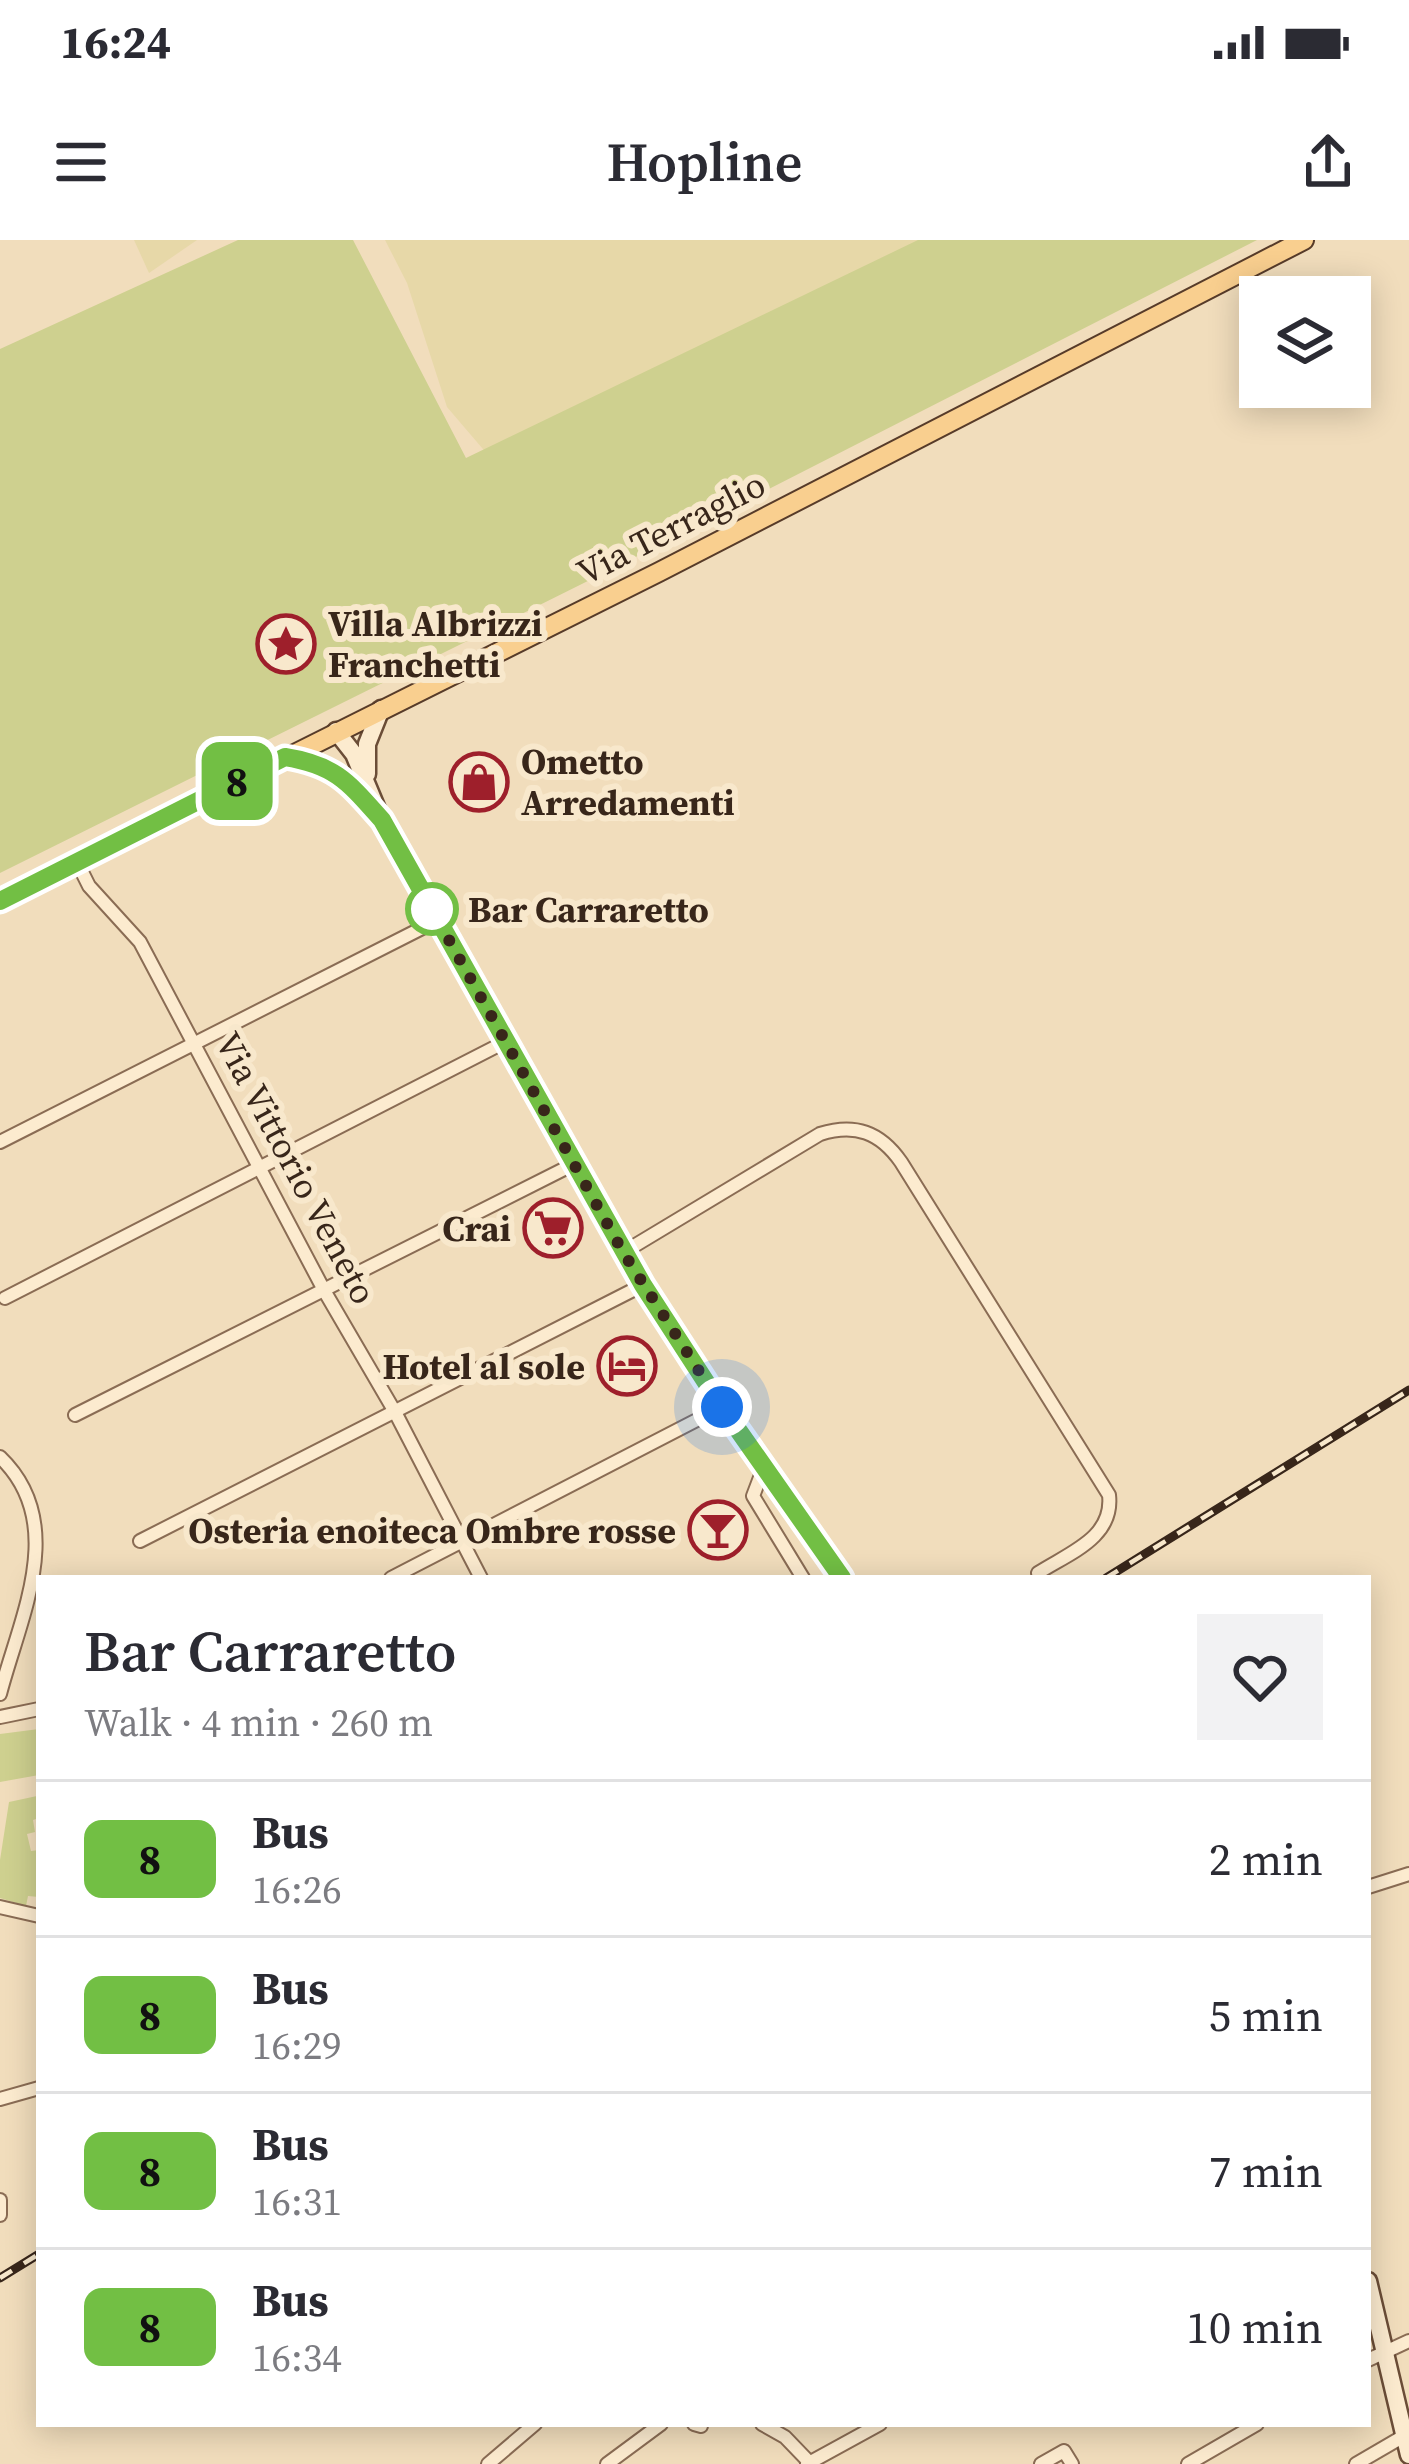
<!DOCTYPE html>
<html lang="en">
<head>
<meta charset="utf-8">
<style>
	body { margin:0; font-family:"Source Serif 4",serif; background:#f2f2f3; color:#2b2b33; height:100vh; display:flex; flex-direction:column; font-size:45px; white-space:nowrap }
	* { box-sizing:border-box; margin:0 }
	p { font-size:39px; color:#7c7c81 }
	.icon { flex:none; width:66px; height:66px; fill:none; stroke:currentColor; stroke-width:2; stroke-linecap:round; stroke-linejoin:round }
	.map { position:relative; flex:1; overflow:hidden }
	.sheet { position:absolute; left:36px; top:1335px; width:1335px; height:852px; display:flex; flex-direction:column; background:#fff; border-radius:0px; box-shadow:0 6px 30px #0003 }
	.sheet>* { flex:none }
	.badge { padding:0 24px; border-radius:18px; font-size:42px; line-height:78px }
	.buttons { position:absolute; left:1239px; top:36px; display:grid; gap:24px }
	.buttons a { display:grid; place-items:center; width:132px; height:132px; border-radius:0px; background:#fff; box-shadow:0 6px 30px #0003; font-size:60px }
	.you { position:absolute; width:60px; height:60px; margin:-30px; border:9px solid #fff; border-radius:50%; background:#1a73e8; box-shadow:0 0 0 18px #1a73e833 }
	.map>.badge { position:absolute; translate:-50% -50%; box-shadow:0 0 0 6px #fff }
	.round { display:grid; place-items:center; flex:none; width:126px; height:126px; border-radius:0px; background:#f2f2f3 }
	.overview { display:flex; align-items:center; justify-content:space-between; height:204px; padding:0 48px }
	h1 { font-size:57px; font-weight:600; line-height:90px }
	ul { padding:0; list-style:none }
	li { display:flex; align-items:center; gap:36px; height:156px; padding:0 48px; border-top:3px solid #e1e1e2 }
	li div { flex:1 }
	li b { display:block; font-size:45px }
	li em { font-style:normal }
	li .badge { min-width:132px; font-weight:700; text-align:center }
	.status { display:flex; justify-content:space-between; align-items:center; height:84px; padding:0 60px; background:#fff; direction:ltr }
	.status svg { height:33px; fill:currentColor }
	header { display:flex; justify-content:space-between; align-items:center; height:156px; padding:0 48px; background:#fff; font-size:54px; font-weight:600 }
	.map>svg:first-child { display:block }
	.farmland { fill:#e7d8a8 }
	.green { fill:#ced08f }
	.lines { fill:none; stroke-linecap:round; stroke-linejoin:round }
	.street-casing { stroke:#8a6c54; stroke-width:16 }
	.secondary-casing { stroke:#6b4d37; stroke-width:21 }
	.primary-casing { stroke:#573b29; stroke-width:22 }
	.street { stroke:#fcebcf; stroke-width:12 }
	.secondary { stroke:#fcebcf; stroke-width:16 }
	.primary { stroke:#f9cf8f; stroke-width:18 }
	.rail-casing { stroke:#38261a; stroke-width:9 }
	.rail { stroke:#f8e8cc; stroke-width:4.5; stroke-dasharray:14; stroke-linecap:butt }
	.line-casing { stroke:#fff; stroke-width:27 }
	.line { stroke:#72bf44; stroke-width:18 }
	.walk { stroke:#38261a; stroke-width:12; stroke-dasharray:0 21.6 }
	.stop-dot { fill:#fff; stroke:#72bf44; stroke-width:6 }
	.labels { text-anchor:middle; dominant-baseline:central; stroke-width:12; stroke-linejoin:round; paint-order:stroke }
	.street-label { font-size:36px; fill:#38261a; stroke:#f8e8cc }
	.poi-label { font-size:36px; font-weight:bold; fill:#38261a; stroke:#f8e8cc; text-anchor:end }
	.stop-label { font-size:36px; font-weight:bold; fill:#38261a; stroke:#f8e8cc; text-anchor:start }
</style>
</head>
<body>
<div class="status"><b>16:24</b><svg viewBox="0 0 49 12"><path d="M0 12V9h3v3zM5 12V6h3v6zM10 12V3h3v9zM15 12V0h3v12zM26 1h20v11H26zM47 4h2v5h-2z"/></svg></div>
<header><svg class="icon" aria-label="menu" viewBox="0 0 24 24"><path d="M4 6h16M4 12h16M4 18h16"/></svg>Hopline<svg class="icon" aria-label="share" viewBox="0 0 24 24"><path d="M12 15V3M7 8l5-5 5 5M5 13v7h14v-7"/></svg></header>
<div class="map">
<svg width="1409" height="2224" viewBox="0 0 1409 2224">
	<rect width="100%" height="100%" fill="#f1ddbc"/>
	<!-- farmland -->
	<g class="farmland">
		<path d="M134,0H197L149,33Z"/>
		<path d="M385,0H929L494,222L447,167L407,43Z"/>
	</g>
	<!-- green -->
	<g class="green">
		<path d="M238,0H353L466,218L918,0H1257L620,325L0,633V109Z"/>
		<path d="M39,1489V1535L0,1542V1494Z"/>
		<path d="M37,1556L39,1578L33,1580L35,1592L27,1594L31,1611L39,1610V1657L28,1656L26,1666L0,1658V1620L9,1562Z"/>
	</g>
	<g class="lines">
		<defs>
			<g id="street">
				<path d="M77,622L89,646L140,702L325,1052L395,1172L481,1338"/>
				<path d="M0,902L438,680"/>
				<path d="M624,1012L820,894C855,883 880,892 901,922L1109,1255C1114,1298 1069,1313 1038,1333"/>
				<path d="M5,1058L505,802"/>
				<path d="M75,1175L574,924"/>
				<path d="M0,1217C69,1283 20,1377 0,1454"/>
				<path d="M764,1227L753,1256L803,1338"/>
				<path d="M140,1301L643,1045"/>
				<path d="M391,1338L722,1167"/>
				<path d="M0,1477L39,1469"/>
				<path d="M1368,1647L1409,1634"/>
				<path d="M0,1667L39,1676"/>
				<path d="M0,1859L39,1848"/>
				<path d="M0,1960V1975"/>
				<path d="M1368,2120L1409,2101"/>
				<path d="M694,2184L701,2186"/>
				<path d="M762,2184L785,2197L811,2224"/>
				<path d="M488,2224L535,2184"/>
				<path d="M607,2224L661,2184"/>
				<path d="M807,2224L880,2184"/>
				<path d="M1041,2224L1064,2211L1072,2224"/>
				<path d="M1188,2224L1257,2184"/>
				<path d="M1356,2224L1404,2196"/>
			</g>
			<g id="secondary">
				<path d="M336,491L354,514L382,581L651,1059L842,1338"/>
				<path d="M285,517C327,524 346,539 373,570"/>
				<path d="M367,534V504L381,469"/>
				<path d="M1368,2041L1409,2215"/>
			</g>
			<path id="primary" d="M0,661L659,332L1304,0"/>
		</defs>
		<!-- street casing -->
		<use href="#street" class="street-casing"/>
		<!-- secondary casing -->
		<use href="#secondary" class="secondary-casing"/>
		<!-- primary casing -->
		<use href="#primary" class="primary-casing"/>
		<!-- street -->
		<use href="#street" class="street"/>
		<!-- secondary -->
		<use href="#secondary" class="secondary"/>
		<!-- primary -->
		<use href="#primary" class="primary"/>
		<defs>
			<g id="rail">
				<path d="M1106,1338L1409,1150"/>
				<path d="M0,2038L39,2014"/>
			</g>
		</defs>
		<!-- rail casing -->
		<use href="#rail" class="rail-casing"/>
		<!-- rail -->
		<use href="#rail" class="rail"/>
	</g>
	<g class="lines">
		<defs>
			<path id="line" d="M0,661L285,517C336,525 349,543 382,580L643,1045L722,1167L842,1338"/>
		</defs>
		<!-- line casing -->
		<use href="#line" class="line-casing"/>
		<!-- line -->
		<use href="#line" class="line"/>
		<!-- walk -->
		<path class="walk" d="M432,669L430,666L623,1012L722,1167"/>
	</g>
	<!-- icons -->
	<defs>
		<symbol id="sight-ring" viewBox="-11 -11 22 22"><circle r="9.5" fill="#f8e8cc" stroke="#9e1f2b" stroke-width="1.5"/><path d="M0-6L1.8-2.2L6-1.7L2.9 1.2L3.7 5.4L0 3.3L-3.7 5.4L-2.9 1.2L-6-1.7L-1.8-2.2Z" fill="#9e1f2b"/></symbol>
		<symbol id="shop-ring" viewBox="-11 -11 22 22"><circle r="9.5" fill="#f8e8cc" stroke="#9e1f2b" stroke-width="1.5"/><path d="M-5-2.5h2.3a2.7 3.5 0 0 1 5.4 0H5L5.5 6h-11ZM-1.5-2.5h3a1.5 2.3 0 0 0-3 0Z" fill="#9e1f2b"/></symbol>
		<symbol id="supermarket-ring" viewBox="-11 -11 22 22"><circle r="9.5" fill="#f8e8cc" stroke="#9e1f2b" stroke-width="1.5"/><path d="M-6-5.5h2.5l.6 2H6L4.5 2H-2.5L-4.4-4H-6ZM-1.5 3.2a1.3 1.3 0 1 0 .1 0ZM3 3.2a1.3 1.3 0 1 0 .1 0Z" fill="#9e1f2b"/></symbol>
		<symbol id="hotel-ring" viewBox="-11 -11 22 22"><circle r="9.5" fill="#f8e8cc" stroke="#9e1f2b" stroke-width="1.5"/><path d="M-6-4.5h1.5V1H6V5H4.5V3h-9V5H-6ZM-4 0a1.8 1.8 0 1 1 3.6 0ZM.5 0V-2.5h3Q6-2.5 6 0Z" fill="#9e1f2b"/></symbol>
		<symbol id="bar-ring" viewBox="-11 -11 22 22"><circle r="9.5" fill="#f8e8cc" stroke="#9e1f2b" stroke-width="1.5"/><path d="M-6-5H6L.8 .8V4.5H3.5V6h-7V4.5H-.8V.8Z" fill="#9e1f2b"/></symbol>
	</defs>
	<g fill-rule="evenodd">
		<use href="#sight-ring" x="253" y="371" width="66" height="66"/>
		<use href="#shop-ring" x="446" y="509" width="66" height="66"/>
		<use href="#supermarket-ring" x="520" y="955" width="66" height="66"/>
		<use href="#hotel-ring" x="594" y="1093" width="66" height="66"/>
		<use href="#bar-ring" x="685" y="1257" width="66" height="66"/>
	</g>
	<!-- markers -->
	<circle class="stop-dot" cx="432" cy="669" r="24"/>
	<g class="labels">
		<!-- street labels -->
		<g class="street-label">
			<text transform="translate(671 288) rotate(-27)">Via Terraglio</text>
			<text transform="translate(296 928) rotate(62)">Via Vittorio Veneto</text>
		</g>
		<!-- poi labels -->
		<g class="poi-label">
			<text x="328" y="383" text-anchor="start">Villa Albrizzi<tspan x="328" dy="41">Franchetti</tspan></text>
			<text x="521" y="521" text-anchor="start">Ometto<tspan x="521" dy="41">Arredamenti</tspan></text>
			<text x="511" y="988">Crai</text>
			<text x="585" y="1126">Hotel al sole</text>
			<text x="676" y="1290">Osteria enoiteca Ombre rosse</text>
		</g>
		<!-- stop labels -->
		<g class="stop-label">
			<text x="468" y="669">Bar Carraretto</text>
		</g>
	</g>
</svg>
<div class="buttons">
<a><svg class="icon" aria-label="layers" viewBox="0 0 24 24"><path d="M12 4l9 5-9 5-9-5zM3 14l9 5 9-5"/></svg></a>
</div>
<div class="you" style="left:722px;top:1167px"></div>
<b class="badge" style="left:237px;top:541px;background:#72bf44;color:#111">8</b>
<section class="sheet">
<div class="overview"><div><h1>Bar Carraretto</h1><p>Walk · 4 min · 260 m</p></div><a class="round"><svg class="icon" aria-label="heart" viewBox="0 0 24 24"><path d="M12 20l-8-8c-3-5 5-10 8-4 3-6 11-1 8 4z"/></svg></a></div>
<ul>
<li><span class="badge" style="background:#72bf44;color:#111">8</span><div><b>Bus</b><p>16:26</p></div><em>2 min</em></li>
<li><span class="badge" style="background:#72bf44;color:#111">8</span><div><b>Bus</b><p>16:29</p></div><em>5 min</em></li>
<li><span class="badge" style="background:#72bf44;color:#111">8</span><div><b>Bus</b><p>16:31</p></div><em>7 min</em></li>
<li><span class="badge" style="background:#72bf44;color:#111">8</span><div><b>Bus</b><p>16:34</p></div><em>10 min</em></li>
</ul>
</section>
</div>
</body>
</html>
